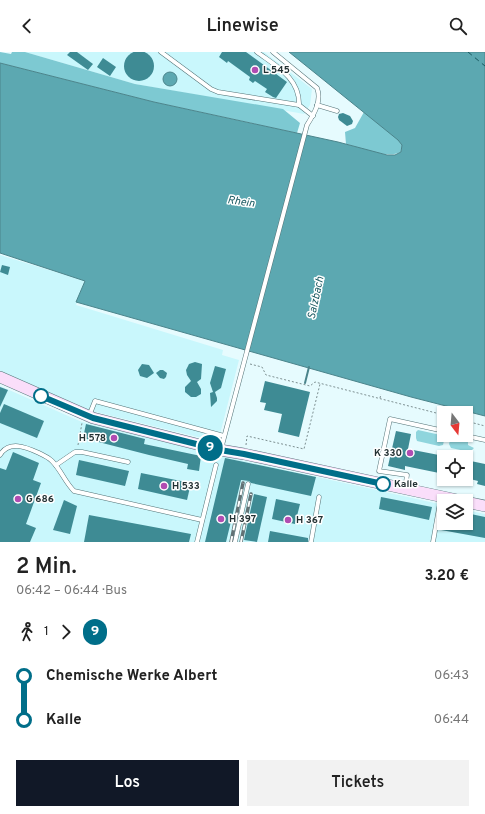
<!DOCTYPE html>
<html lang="de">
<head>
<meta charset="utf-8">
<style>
	body { margin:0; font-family:Overpass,sans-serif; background:#f2f2f2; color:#222; height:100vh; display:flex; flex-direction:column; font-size:15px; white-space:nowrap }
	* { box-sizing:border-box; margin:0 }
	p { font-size:13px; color:#767676 }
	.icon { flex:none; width:22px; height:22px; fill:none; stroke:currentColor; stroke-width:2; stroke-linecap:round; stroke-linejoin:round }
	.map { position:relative; height:490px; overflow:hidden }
	.panel { display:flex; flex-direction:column; background:#fff; flex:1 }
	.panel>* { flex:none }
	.badge { padding:0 8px; border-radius:13px; font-size:14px; line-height:26px }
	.needle { width:26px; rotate:164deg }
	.controls { position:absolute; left:437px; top:354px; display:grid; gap:8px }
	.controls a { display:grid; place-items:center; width:36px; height:36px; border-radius:0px; background:#fff; box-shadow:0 1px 3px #0004; font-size:20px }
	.map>.badge { position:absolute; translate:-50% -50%; box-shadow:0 0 0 2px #fff }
	.legs { display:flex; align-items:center; gap:6px; height:44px; padding:0 16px; font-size:13px }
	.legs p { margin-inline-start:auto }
	.overview { display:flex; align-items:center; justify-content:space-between; height:68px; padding:0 16px }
	h1 { font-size:22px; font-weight:600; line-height:30px }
	.primary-button { display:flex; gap:8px; margin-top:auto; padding:8px 16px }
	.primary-button a { flex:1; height:46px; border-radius:0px; background:#111827; color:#fff; font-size:16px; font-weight:600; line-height:46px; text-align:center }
	.primary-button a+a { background:#f2f2f2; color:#222 }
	ul { padding:0 16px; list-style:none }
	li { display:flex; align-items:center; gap:14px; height:44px; font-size:15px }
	li i { display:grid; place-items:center; width:6px; height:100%; margin:0 5px; background:currentColor }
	li i::after { content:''; width:10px; height:10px; margin:-5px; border:3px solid; border-radius:50%; background:#fff }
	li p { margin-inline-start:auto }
	li:first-child i { background:linear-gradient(#0000 50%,currentColor 0) }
	li:last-child i { background:linear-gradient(currentColor 50%,#0000 0) }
	header { display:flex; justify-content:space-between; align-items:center; height:52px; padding:0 16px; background:#fff; font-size:18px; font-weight:600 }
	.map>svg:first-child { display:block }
	.built { fill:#c9f7fc }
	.green { fill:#8fd5dd }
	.forest { fill:#7dc9d2 }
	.water { fill:#5ca8b1; stroke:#4b848b }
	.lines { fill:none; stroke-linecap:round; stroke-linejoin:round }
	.stream { stroke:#4b848b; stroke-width:2 }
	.ferry { stroke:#185860; stroke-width:1; stroke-dasharray:5 4; stroke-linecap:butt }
	.building { fill:#3e8b94 }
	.lane-casing { stroke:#537377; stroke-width:5 }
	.secondary-casing { stroke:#537377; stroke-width:12 }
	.path { stroke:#7d8f91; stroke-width:1; stroke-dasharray:2 2; stroke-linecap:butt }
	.lane { stroke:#fff; stroke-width:4 }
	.secondary { stroke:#fadefa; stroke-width:11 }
	.rail-casing { stroke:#627275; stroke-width:3.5 }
	.rail { stroke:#fff; stroke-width:2; stroke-dasharray:6; stroke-linecap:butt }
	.line-1-casing { stroke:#fff; stroke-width:9 }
	.line-1 { stroke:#006e89; stroke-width:6 }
	.poi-dot { fill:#b04cb2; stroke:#fff; stroke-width:1.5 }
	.stop-1-dot { fill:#fff; stroke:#006e89; stroke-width:2 }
	.labels { text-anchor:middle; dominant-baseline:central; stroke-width:3; stroke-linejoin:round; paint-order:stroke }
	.poi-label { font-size:10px; font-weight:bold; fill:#233133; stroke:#fff; text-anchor:start }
	.stop-label { font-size:10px; font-weight:bold; fill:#233133; stroke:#fff; text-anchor:start }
	.water-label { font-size:11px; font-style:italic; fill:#185860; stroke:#fff }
</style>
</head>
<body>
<header><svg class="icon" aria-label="back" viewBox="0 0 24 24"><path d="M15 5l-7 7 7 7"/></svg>Linewise<svg class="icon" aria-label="search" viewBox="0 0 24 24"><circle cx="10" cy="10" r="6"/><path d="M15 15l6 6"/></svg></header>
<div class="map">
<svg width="485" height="490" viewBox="0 0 485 490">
	<rect width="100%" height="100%" fill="#e6fbfe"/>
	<!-- built -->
	<g class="built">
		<path d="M25,0H264L312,37L310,53L304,62L135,32Z"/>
		<path d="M0,203L85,229L76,253L223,298L222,303L239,308L218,390L92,359L0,319Z"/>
		<path d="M0,334L82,370L222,404L444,453V471H466V458L485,462V490H0Z"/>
	</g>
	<!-- green -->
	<g class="green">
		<path d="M418,378L445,384L443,393L439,394L417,389L416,386V380Z"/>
		<path d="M451,385L468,389V393L474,396L470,400L451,396L449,392Z"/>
	</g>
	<!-- forest -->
	<g class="forest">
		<path d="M0,0L11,2L12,0H25L135,32L283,57L300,71L297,81L154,50L0,11Z"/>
		<path d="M364,60L399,88L402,93L401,100C386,107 362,96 346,92L345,80L355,76Z"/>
	</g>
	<!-- water -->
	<g class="water">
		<path d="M289,0H485V364L411,345L76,250L85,229L0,201V11L154,50L338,90L387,103H395L401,100L402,93L398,88Z"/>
		<circle cx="170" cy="27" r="7"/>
	</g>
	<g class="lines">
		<!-- stream -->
		<path class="stream" d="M305,331L309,315"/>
		<!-- ferry -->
		<path class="ferry" d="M468,0L485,14"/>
	</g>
	<!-- building -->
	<g class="building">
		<circle cx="139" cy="14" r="15"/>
		<path d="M70,0H77L93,12L88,18L67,3Z"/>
		<path d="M222,0H246L287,30L276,46L273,45L265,40L267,37L255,29L253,31L249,28L250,25L228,9L227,11L219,5Z"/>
		<path d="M103,6L116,15L110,24L97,15Z"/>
		<path d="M343,61L350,64L353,69L352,72L347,74L339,68L338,65L339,62Z"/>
		<path d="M2,213L10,215L8,223L0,220Z"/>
		<path d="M195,310L202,312L201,327L197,330L201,337V342L196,345H191L185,340V335L191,329L187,323L186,318L189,312Z"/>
		<path d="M142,312L149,313L154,321L147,326L140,324L138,318Z"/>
		<path d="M215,314L226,317L221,336L215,340L217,346V349L211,355L210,341L213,340L210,331Z"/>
		<path d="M160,318H163L167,321L166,325L164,327L160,326L156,321Z"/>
		<path d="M265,329L310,340L299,385L278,380L282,362L264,358L266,351L260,350Z"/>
		<path d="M0,335L8,338L0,355Z"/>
		<path d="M4,352L44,369L37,386L0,371V361Z"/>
		<path d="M86,372L145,387L144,392L201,404L199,419L187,417L188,412L149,403L83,386Z"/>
		<path d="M396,379L411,382L408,397L444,404V422L405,414V418L388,414Z"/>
		<path d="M13,400L39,411L33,428L41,431L26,472L36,476L30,490H0V416L6,418Z"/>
		<path d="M225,406L316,425L311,444L251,431L249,429L241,428L226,490H205Z"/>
		<path d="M79,408L129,419L125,434L76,423Z"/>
		<path d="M466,408L485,412V434L477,432L478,429L466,426Z"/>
		<path d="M141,421L191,431L187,448L138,437Z"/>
		<path d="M254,442L267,445L257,490L244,488Z"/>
		<path d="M381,445L432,455L429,468L379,457Z"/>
		<path d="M276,447L300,452L295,472L272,467Z"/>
		<path d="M64,448L77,454L70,482L53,478Z"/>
		<path d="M466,461L485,465V486L441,478L442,471H466Z"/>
		<path d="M89,463L191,482L189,490H84Z"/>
		<path d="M270,479L308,486V490H268Z"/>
	</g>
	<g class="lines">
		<defs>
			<g id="lane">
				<path d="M161,0L211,37L218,40L299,53"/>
				<path d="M257,0C276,14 300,26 299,53L313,64"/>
				<path d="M317,53L337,59"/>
				<path d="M89,364L95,349L224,384"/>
				<path d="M462,383L485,388"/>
				<path d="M221,397L307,73C314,62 322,49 317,36L273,0"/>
				<path d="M0,403C9,388 26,395 39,401C43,403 48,405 52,409C61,418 65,430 74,439L202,468"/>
				<path d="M56,413L75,400H82L128,410"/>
				<path d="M405,437L407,423L379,419L390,367L444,379"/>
				<path d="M197,490L216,413"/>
				<path d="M235,490L248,432"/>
				<path d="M311,490L319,445"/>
				<path d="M433,490L441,445"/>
			</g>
			<g id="secondary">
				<path d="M0,325L93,366L220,398L244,402L462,449"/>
				<path d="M466,450L485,454"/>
			</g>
		</defs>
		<!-- lane casing -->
		<use href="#lane" class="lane-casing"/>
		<!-- secondary casing -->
		<use href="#secondary" class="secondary-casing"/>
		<!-- path -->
		<g class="path">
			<path d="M250,312L262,315L266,323L310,334L315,330L444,363"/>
			<path d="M380,346L381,342"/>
			<path d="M466,369L485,374"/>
			<path d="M78,393L82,371"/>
			<path d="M246,393L247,384L304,397L320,332"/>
		</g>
		<!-- lane -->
		<use href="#lane" class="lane"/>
		<!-- secondary -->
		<use href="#secondary" class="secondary"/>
		<defs>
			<g id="rail">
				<path d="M231,490L243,431"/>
				<path d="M241,490L251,442"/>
			</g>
		</defs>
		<!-- rail casing -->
		<use href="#rail" class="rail-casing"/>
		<!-- rail -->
		<use href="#rail" class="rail"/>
	</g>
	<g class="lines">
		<defs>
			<path id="line-1" d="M41,344L93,366L220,398L244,402L383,432"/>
		</defs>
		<!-- line-1 casing -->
		<use href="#line-1" class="line-1-casing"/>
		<!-- line-1 -->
		<use href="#line-1" class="line-1"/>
	</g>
	<!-- markers -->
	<g class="poi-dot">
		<circle cx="255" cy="18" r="4"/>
		<circle cx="114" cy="386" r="4"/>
		<circle cx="410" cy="401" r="4"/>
		<circle cx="164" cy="434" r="4"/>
		<circle cx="18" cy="447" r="4"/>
		<circle cx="221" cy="467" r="4"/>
		<circle cx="288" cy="468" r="4"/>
	</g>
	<g class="stop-1-dot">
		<circle cx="41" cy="344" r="7"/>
		<circle cx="383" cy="432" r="7"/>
	</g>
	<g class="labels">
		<!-- poi labels -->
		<g class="poi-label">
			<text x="263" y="18">L 545</text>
			<text x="106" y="386" text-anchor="end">H 578</text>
			<text x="402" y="401" text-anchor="end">K 330</text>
			<text x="172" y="434">H 533</text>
			<text x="26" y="447">G 686</text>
			<text x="229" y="467">H 397</text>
			<text x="296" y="468">H 367</text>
		</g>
		<!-- stop labels -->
		<g class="stop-label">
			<text x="394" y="432">Kalle</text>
		</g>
		<!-- water labels -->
		<g class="water-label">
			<text transform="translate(241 150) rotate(8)">Rhein</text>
			<text transform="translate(316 246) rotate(-78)">Salzbach</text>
		</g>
	</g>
</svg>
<div class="controls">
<a><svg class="needle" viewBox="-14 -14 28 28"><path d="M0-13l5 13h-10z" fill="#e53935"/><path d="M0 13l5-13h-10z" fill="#767676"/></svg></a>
<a><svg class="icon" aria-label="locate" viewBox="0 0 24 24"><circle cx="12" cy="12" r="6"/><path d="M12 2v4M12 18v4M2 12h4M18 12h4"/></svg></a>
<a><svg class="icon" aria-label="layers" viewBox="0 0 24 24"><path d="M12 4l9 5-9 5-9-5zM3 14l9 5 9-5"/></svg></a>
</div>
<b class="badge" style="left:210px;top:396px;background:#006e89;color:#fff">9</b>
</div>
<section class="panel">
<div class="overview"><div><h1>2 Min.</h1><p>06:42 – 06:44 · Bus</p></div><b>3.20 €</b></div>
<div class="legs"><svg class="icon" aria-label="walk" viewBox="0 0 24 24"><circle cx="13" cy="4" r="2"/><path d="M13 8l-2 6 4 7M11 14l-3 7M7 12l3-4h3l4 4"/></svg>1<svg class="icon" aria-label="forward" viewBox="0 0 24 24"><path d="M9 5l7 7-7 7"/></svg><b class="badge" style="background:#006e89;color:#fff">9</b></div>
<ul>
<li><i style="color:#006e89"></i><b>Chemische Werke Albert</b><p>06:43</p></li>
<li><i style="color:#006e89"></i><b>Kalle</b><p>06:44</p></li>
</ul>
<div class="primary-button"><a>Los</a><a>Tickets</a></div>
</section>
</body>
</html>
